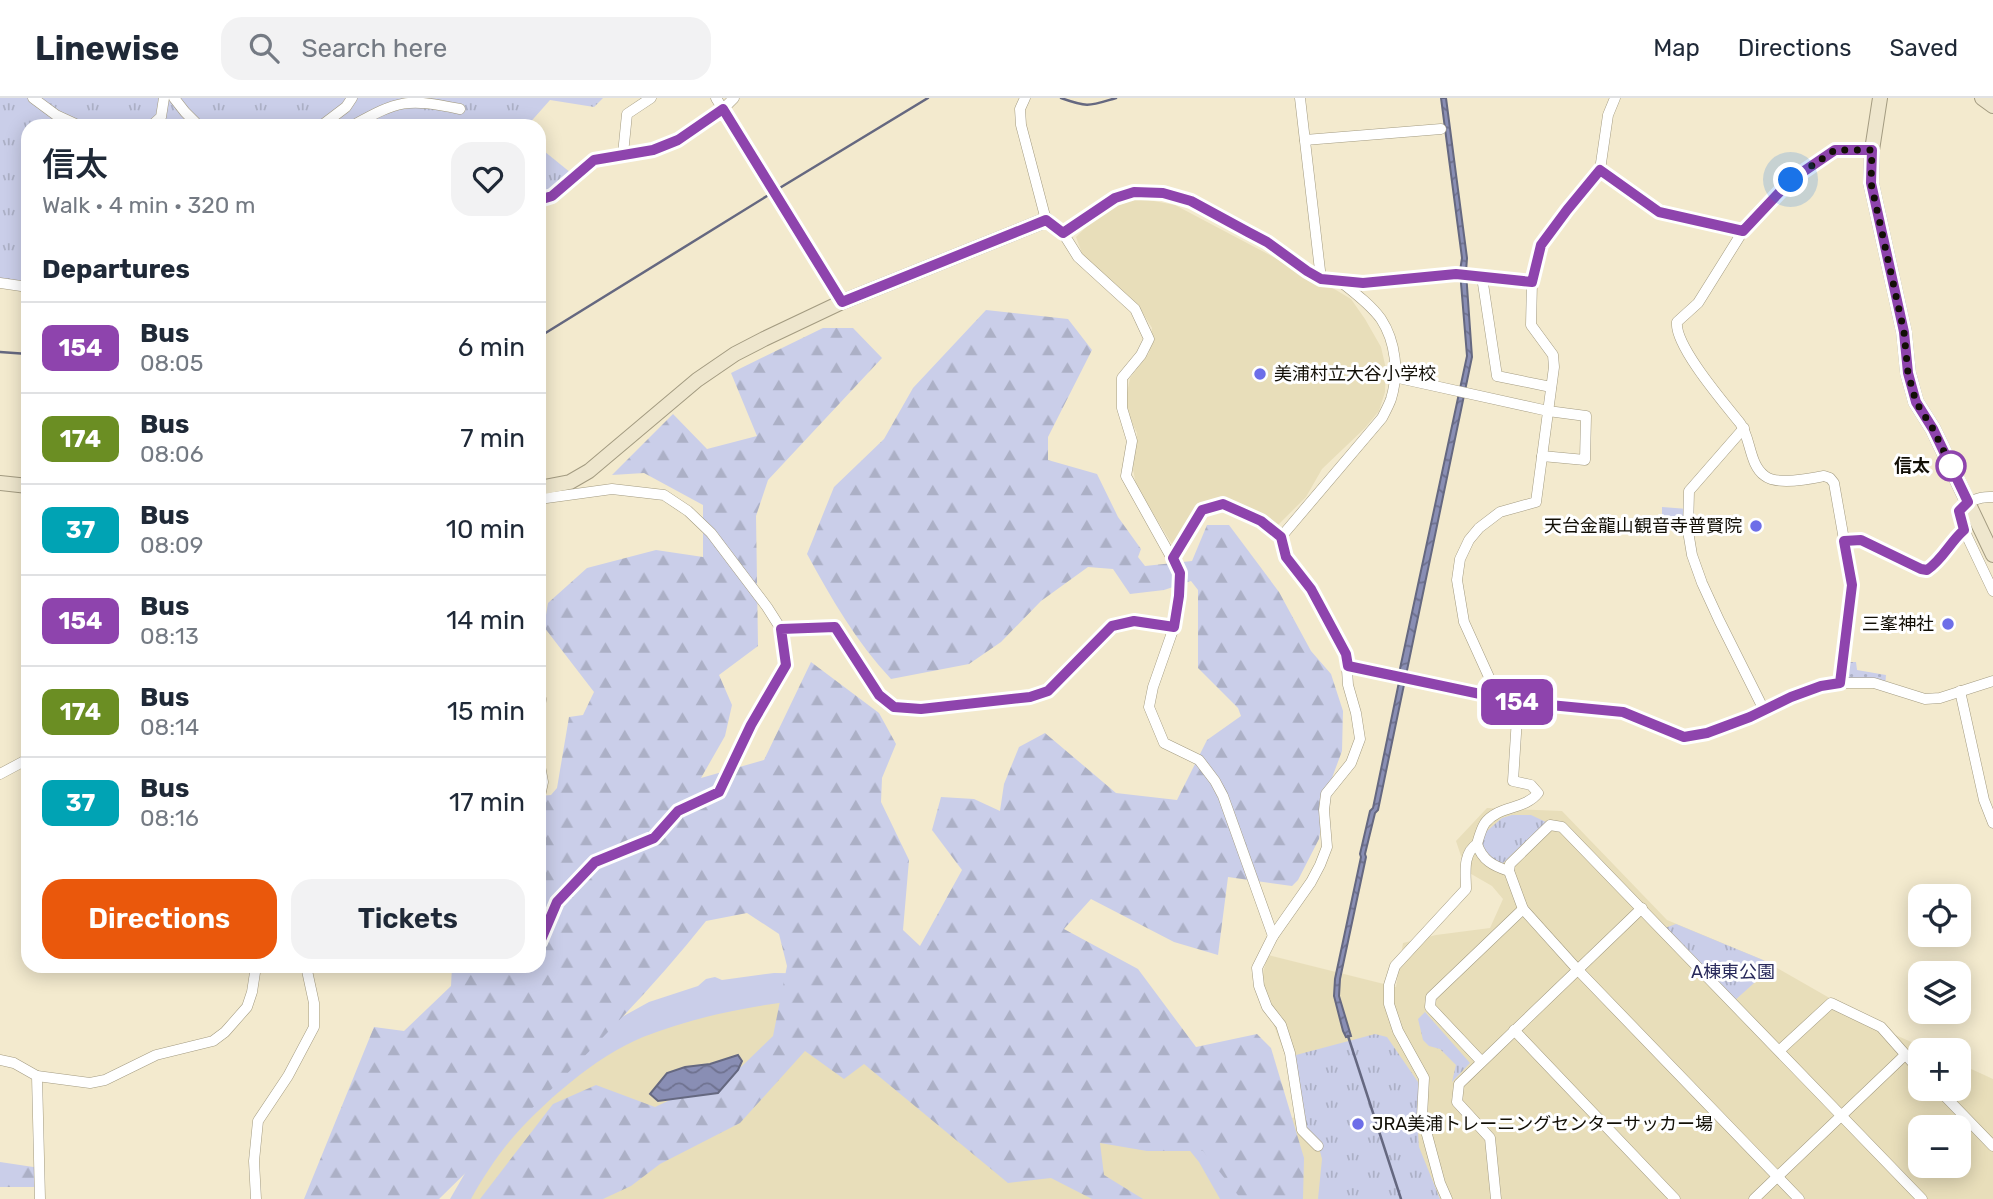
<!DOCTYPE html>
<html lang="en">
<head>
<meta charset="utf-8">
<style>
	body { margin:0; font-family:Rubik,"Noto Sans JP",sans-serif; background:#f2f2f3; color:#1f2937; height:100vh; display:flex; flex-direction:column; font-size:26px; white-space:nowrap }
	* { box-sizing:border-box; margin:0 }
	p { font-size:23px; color:#747a83 }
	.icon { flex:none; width:38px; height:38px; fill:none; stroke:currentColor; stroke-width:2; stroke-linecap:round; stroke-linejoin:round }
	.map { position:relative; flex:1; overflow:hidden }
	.drawer { position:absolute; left:21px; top:21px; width:525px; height:854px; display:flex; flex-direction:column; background:#fff; border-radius:21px; box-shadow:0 4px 18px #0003 }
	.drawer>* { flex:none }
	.badge { padding:0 14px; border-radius:10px; font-size:24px; line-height:46px }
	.fabs { position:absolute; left:1908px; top:786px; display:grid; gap:14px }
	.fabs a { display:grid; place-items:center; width:63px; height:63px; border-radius:14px; background:#fff; box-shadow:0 4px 18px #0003; font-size:35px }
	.you { position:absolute; width:35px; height:35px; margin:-18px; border:5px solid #fff; border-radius:50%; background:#1a73e8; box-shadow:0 0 0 10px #1a73e833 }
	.map>.badge { position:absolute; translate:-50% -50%; box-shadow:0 0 0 4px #fff }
	h2 { padding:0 21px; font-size:26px; line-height:63px }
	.round { display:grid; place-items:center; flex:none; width:74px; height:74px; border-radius:21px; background:#f2f2f3 }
	.head { display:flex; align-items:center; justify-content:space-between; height:119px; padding:0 21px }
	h1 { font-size:33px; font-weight:600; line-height:52px }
	.primary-button { display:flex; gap:14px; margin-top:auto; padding:14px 21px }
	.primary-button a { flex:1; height:80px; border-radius:21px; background:#ea580c; color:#fff; font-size:28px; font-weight:600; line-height:80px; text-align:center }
	.primary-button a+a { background:#f2f2f3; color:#1f2937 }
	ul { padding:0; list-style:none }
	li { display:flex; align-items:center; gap:21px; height:91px; padding:0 21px; border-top:2px solid #e0e1e3 }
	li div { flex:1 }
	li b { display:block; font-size:26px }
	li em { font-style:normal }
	li .badge { min-width:77px; font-weight:700; text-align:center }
	header { display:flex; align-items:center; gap:42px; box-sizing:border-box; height:98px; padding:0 35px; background:#fff; border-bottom:2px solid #e0e1e3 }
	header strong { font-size:33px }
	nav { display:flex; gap:38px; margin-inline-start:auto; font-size:24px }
	.search { width:490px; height:63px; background:#f2f2f3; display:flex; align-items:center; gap:18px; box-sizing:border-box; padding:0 24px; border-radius:21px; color:#747a83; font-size:26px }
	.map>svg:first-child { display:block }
	.built { fill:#e8deba; fill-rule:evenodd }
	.grass { fill:#cacee9 }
	.forest { fill:url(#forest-firs) }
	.park { fill:url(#park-tufts) }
	.garden { fill:url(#garden-dots) }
	.water { fill:url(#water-waves); stroke:#656880; stroke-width:2 }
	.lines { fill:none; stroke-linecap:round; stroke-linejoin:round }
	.stream { stroke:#656880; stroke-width:2.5 }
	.street-casing { stroke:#a39b81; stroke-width:11 }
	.secondary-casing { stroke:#a39b81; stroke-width:16 }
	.street { stroke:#fff; stroke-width:10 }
	.secondary { stroke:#eee6cd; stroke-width:14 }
	.line-casing { stroke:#fff; stroke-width:16 }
	.line { stroke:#8e44ad; stroke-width:10 }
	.walk { stroke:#120f06; stroke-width:7; stroke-dasharray:0 12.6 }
	.poi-dot { fill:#6d6ee8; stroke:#fff; stroke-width:2.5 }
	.stop-dot { fill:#fff; stroke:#8e44ad; stroke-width:3.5 }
	.labels { text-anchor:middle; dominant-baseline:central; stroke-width:6; stroke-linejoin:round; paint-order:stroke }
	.poi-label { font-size:18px; fill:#120f06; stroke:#fff; text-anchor:start }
	.stop-label { font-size:18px; font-weight:bold; fill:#120f06; stroke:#fff; text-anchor:end }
	.park-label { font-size:18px; fill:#292a5b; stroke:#fff }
</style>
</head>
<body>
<header>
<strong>Linewise</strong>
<div class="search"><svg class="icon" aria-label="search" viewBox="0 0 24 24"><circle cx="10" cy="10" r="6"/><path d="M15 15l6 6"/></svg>Search here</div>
<nav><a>Map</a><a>Directions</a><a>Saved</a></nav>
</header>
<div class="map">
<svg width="1993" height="1101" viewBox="0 0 1993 1101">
	<defs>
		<pattern id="forest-firs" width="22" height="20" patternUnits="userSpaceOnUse" patternTransform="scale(1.75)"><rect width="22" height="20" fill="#cacee9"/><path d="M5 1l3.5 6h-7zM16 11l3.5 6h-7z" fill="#acb0c6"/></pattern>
		<pattern id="park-tufts" width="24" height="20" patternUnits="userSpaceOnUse" patternTransform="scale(1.75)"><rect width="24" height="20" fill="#cacee9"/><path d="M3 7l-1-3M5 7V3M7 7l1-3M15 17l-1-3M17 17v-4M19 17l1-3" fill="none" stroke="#acb0c6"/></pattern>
		<pattern id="garden-dots" width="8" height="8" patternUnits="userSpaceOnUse" patternTransform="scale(1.75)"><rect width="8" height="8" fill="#cacee9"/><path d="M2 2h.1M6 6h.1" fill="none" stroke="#acb0c6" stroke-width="1.8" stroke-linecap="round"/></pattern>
		<pattern id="water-waves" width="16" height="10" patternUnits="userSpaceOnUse" patternTransform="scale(1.75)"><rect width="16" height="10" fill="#898eb4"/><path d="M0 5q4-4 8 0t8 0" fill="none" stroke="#6f7290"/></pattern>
	</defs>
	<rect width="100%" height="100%" fill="#f3eace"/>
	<!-- built -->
	<g class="built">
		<path d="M1138,100L1175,107L1336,192L1351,201L1365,221L1381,249L1386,271L1385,294L1379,313L1365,330L1322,371L1306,399L1276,429L1244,410L1211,402L1200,408L1173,448L1136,387L1133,371L1137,335L1128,317L1126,300L1130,280L1149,255L1152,230L1139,209L1083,158L1076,139L1096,119L1117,108Z"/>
		<path d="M1487,710L1562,713L1667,822L1763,862L1889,934L1929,952H1920V990H1958V965L1993,981V1101H452L582,958L778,888L1194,1035L1298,1019V991L1259,888L1268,857L1396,889L1403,845L1436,837L1490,830L1503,801L1492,788L1466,773L1456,743ZM1920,1029H1958V1068H1920Z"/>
	</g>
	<!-- grass -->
	<g class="grass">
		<path d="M1662,409L1688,411V433L1662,431Z"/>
		<path d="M774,875L855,876L1194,1031L1241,1101H1220L1199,1064L1179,1039L803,902C748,908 694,919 643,939C596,958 541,1006 509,1044C495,1061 482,1081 471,1101H450L475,1058L584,940L649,904L698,888L706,881L715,879L722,882Z"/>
	</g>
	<!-- forest -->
	<g class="forest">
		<path d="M986,212L1068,221L1092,252L1048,339V362L1097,376L1118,419L1141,451L1138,459L1145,468L1192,463L1207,427H1229L1279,494L1311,553L1331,576L1343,613L1342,653L1326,696L1319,741L1298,782L1292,788L1228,779L1218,857L1174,844L1091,801L1064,831L1138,871L1196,949L1257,936L1271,950L1304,1060L1303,1101H1241L1203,1053H1147L1100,1045L1104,1077L1143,1101H1092L1051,1080L1008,1085L864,966L844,981L805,953L740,1025L660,1066L631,1088L603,1101H480L553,1006L596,987L655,1009L741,969L773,938L787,868L779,836L747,815L706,823C626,924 530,1011 439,1101H304L374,929L404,933L451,888L452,868H539V698L551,697L557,690L569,619L583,617L594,594L544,529L548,505L587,470L656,452L703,459V407L644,375L612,377L673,316L707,351L757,338L731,275L823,230H853L882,260L768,382L756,418L758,548L719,577L732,607L725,638L701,680L764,662L811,564L879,615L896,646L882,680L881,704L909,762L903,832L920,848L962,772L932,732L941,699L974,701L1000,713L1004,686L1019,649L1045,635L1116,695L1177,702L1207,642L1241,618L1238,610L1198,570V492L1191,483L1164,492L1130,496L1113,471L1088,469L1041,503L1001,544L969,566L891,581C857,545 831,500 807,456L834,389L884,341L913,290Z"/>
		<path d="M0,1064L40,1070V1089H0Z"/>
	</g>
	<!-- park -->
	<g class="park">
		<path d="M0,0H603L594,9L550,2L527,28H28V189L0,185Z"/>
		<path d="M539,49L576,79L539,102Z"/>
		<path d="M1512,717H1531L1546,724L1501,767L1482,755L1481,738L1502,720Z"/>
		<path d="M1676,826L1763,862L1773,868L1733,904L1662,831Z"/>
		<path d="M1425,914L1470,965L1452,984L1456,967L1440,951L1429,948L1423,942L1418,921Z"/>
		<path d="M1375,936L1387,939L1418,984L1423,994L1417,1019L1419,1049L1440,1101H1318L1322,1061L1318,1046L1302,1030L1293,963L1296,957Z"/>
	</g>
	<!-- garden -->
	<path class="garden" d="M1843,564H1856L1857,572L1886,577L1885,589L1840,585Z"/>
	<!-- water -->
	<g class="water">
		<path d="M1441,0H1446L1467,160L1466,174L1472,259L1378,712L1375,715L1365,756L1366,759L1340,881L1339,898L1351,938L1346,939L1343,933L1334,898L1335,881L1361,759L1360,756L1370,713L1373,710L1399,584L1398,580L1467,258L1460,173L1462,160Z"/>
		<path d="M738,957L742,963L738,972L718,995L658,1003L650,996L667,975L685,969L710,966Z"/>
	</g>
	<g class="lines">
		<!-- stream -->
		<g class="stream">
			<path d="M1061,0C1089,10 1089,8 1116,0"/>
			<path d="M778,91L928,0"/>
			<path d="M539,239L767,98"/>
			<path d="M0,254L28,256"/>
			<path d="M1348,938L1401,1101"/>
		</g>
		<defs>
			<g id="street">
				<path d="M33,0L56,17L80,28"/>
				<path d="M174,0L185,14L199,28"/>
				<path d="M716,0L842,204"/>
				<path d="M1025,0L1020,11L1021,27L1046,122L1063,135L1078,159L1135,211L1149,241L1141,257L1122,280V310L1132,343L1126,378L1180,475L1179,498L1174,529L1153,589L1149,609L1164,645L1199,662L1215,683L1223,698L1273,838"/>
				<path d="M1300,0L1321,181"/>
				<path d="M151,28L161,19L164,0"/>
				<path d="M321,28L346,9L352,0"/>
				<path d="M352,28C399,2 406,0 460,11"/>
				<path d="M1305,42L1441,31"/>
				<path d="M623,56L627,16L651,0"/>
				<path d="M1600,72L1659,114L1743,133"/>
				<path d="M539,102L552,98L594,62L653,52L678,42L723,11L734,0"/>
				<path d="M1063,135L1115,100L1134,94L1163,95L1191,103L1267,144L1307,173L1321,181L1363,185L1456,176L1532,184"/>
				<path d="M1482,179L1497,278L1551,289"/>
				<path d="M0,185L28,189"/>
				<path d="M1394,279L1548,313L1586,318L1585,362L1542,358"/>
				<path d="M1744,330L1689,393L1688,433L1692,457L1702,485L1719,522L1764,612"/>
				<path d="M1993,399C1978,398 1969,403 1959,413L1964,432L1993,493"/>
				<path d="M539,401L612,391L664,397L688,413L711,435L767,509L781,531L786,567L751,627L719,694L678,713L654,740L595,764L557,804L539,845"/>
				<path d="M1281,439L1382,320C1385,314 1389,307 1391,301C1399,275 1396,244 1381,221C1371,207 1355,195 1341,184"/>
				<path d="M1844,443L1861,442L1921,471L1927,472C1942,461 1950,444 1964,432"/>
				<path d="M1173,460L1202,412L1223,406L1261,423L1281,439L1286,459L1311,491L1346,556L1348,587L1356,615L1360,641L1351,665L1326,696L1324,712L1327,749L1320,767L1311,784L1273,838L1257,870L1259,888L1267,909L1281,927L1290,955L1302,1032L1318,1048"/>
				<path d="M781,531L835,529L879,597L894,609L921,611L1030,599L1048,593L1112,528L1134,523L1174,529"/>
				<path d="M1348,567L1518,604L1623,614L1684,639L1707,635L1750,619L1791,599L1833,585H1874L1925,601L1940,600L1993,583"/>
				<path d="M1840,585L1852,487L1834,385L1830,380L1824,378C1810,381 1776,387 1765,378C1749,367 1751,340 1740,325C1724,305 1674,247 1677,224L1698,205L1743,133L1791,82L1835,52H1872"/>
				<path d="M1960,593L1984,702L1993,725"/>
				<path d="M539,598L541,601L539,616"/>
				<path d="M1498,599L1464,524L1457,482L1460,461L1469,442L1479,430L1500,414L1536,404L1554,269L1553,257L1531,227L1532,184L1541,147L1567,112L1600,72L1608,17L1615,0"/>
				<path d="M539,662L543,684L539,703"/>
				<path d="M0,676L28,661"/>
				<path d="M1477,746C1482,762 1493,768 1509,773"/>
				<path d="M1514,932L1675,1101"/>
				<path d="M1780,952L1831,905L1881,929L1920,973"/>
				<path d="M0,962L14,965L37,978L40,1101"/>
				<path d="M1481,963L1430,909L1431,899L1523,811"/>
				<path d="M37,978L90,985L105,982L156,957L213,943L225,934L247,909L252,894L256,868"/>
				<path d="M1937,990L1993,1048"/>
				<path d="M256,1101L254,1063L258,1023L288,978L314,929V905L306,868"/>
				<path d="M1447,1101L1440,1085L1422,1018L1424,980L1398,933L1389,906V887L1395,868L1466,791C1466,776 1462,756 1477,746C1479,739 1481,731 1485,725C1499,707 1525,712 1538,695L1531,687L1513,683L1518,604"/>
				<path d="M1496,1101L1490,1040L1457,1004L1459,986L1642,810"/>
				<path d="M1754,1101L1905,957"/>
				<path d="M1799,1101L1577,871L1523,811L1509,773L1510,766L1550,727L1562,729L1922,1101"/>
			</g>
			<g id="secondary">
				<path d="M1880,0L1872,52L1871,85L1904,234L1908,275L1916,304L1933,331L1993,457"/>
				<path d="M1982,0L1993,8"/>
				<path d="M0,385L28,388"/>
				<path d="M539,390L570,384L589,373L697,282L735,256L764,241L842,204L1046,122"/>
			</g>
		</defs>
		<!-- street casing -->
		<use href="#street" class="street-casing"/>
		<!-- secondary casing -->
		<use href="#secondary" class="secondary-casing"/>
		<!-- street -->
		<use href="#street" class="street"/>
		<!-- secondary -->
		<use href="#secondary" class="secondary"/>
	</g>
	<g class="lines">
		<defs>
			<path id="line" d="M539,102L552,98L594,62L653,52L678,42L723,11L842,204L1046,122L1063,135L1115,100L1134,94L1163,95L1191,103L1248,134L1267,144L1307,173L1321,181L1363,185L1456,176L1532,184L1541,147L1567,112L1600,72L1659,114L1743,133L1791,82L1835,52H1872L1871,85L1904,234L1908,275L1916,304L1933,331L1968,404L1959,413L1964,432C1950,444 1943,461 1927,472L1921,471L1861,442L1844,443L1852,487L1840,585L1821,588L1791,599L1750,619L1707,635L1684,639L1623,614L1518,604L1348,568L1346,556L1311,491L1286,459L1281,439L1261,423L1223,406L1202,412L1173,460L1180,475L1179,498L1174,529L1134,523L1112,528L1048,593L1030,599L921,611L894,609L879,597L835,529L781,531L786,567L751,627L719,694L678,713L654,740L595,764L557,804L540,844L539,834"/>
		</defs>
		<!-- line casing -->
		<use href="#line" class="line-casing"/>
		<!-- line -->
		<use href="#line" class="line"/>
		<!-- walk -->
		<path class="walk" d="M1791,82L1835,52H1872L1871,85L1904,234L1908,275L1916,304L1933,331L1951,368"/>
	</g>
	<!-- markers -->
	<g class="poi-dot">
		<circle cx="1260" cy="276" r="7"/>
		<circle cx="1756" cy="428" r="7"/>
		<circle cx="1948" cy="526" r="7"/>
		<circle cx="1358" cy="1026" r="7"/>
	</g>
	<circle class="stop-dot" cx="1951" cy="368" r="14"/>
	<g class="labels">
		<!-- poi labels -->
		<g class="poi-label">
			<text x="1274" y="276">美浦村立大谷小学校</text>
			<text x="1742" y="428" text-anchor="end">天台金龍山観音寺普賢院</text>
			<text x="1934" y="526" text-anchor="end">三峯神社</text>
			<text x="1372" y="1026">JRA美浦トレーニングセンターサッカー場</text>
		</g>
		<!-- stop labels -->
		<g class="stop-label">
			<text x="1930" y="368">信太</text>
		</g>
		<!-- park labels -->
		<g class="park-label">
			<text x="1733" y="874">A棟東公園</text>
		</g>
	</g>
</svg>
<div class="fabs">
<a><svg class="icon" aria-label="locate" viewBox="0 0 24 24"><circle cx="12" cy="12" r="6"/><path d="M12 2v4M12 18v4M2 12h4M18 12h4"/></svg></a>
<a><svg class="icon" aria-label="layers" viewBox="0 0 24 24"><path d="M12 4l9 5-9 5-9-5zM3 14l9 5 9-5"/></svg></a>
<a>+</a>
<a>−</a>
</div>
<div class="you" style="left:1791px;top:82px"></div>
<b class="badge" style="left:1517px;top:604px;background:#8e44ad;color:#fff">154</b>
<section class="drawer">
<div class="head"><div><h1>信太</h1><p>Walk · 4 min · 320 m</p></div><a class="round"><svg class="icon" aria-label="heart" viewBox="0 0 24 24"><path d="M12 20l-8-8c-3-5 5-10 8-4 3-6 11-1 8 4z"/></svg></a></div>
<h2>Departures</h2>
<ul>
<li><span class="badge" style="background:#8e44ad;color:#fff">154</span><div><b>Bus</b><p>08:05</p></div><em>6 min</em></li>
<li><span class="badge" style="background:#6b8e23;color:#fff">174</span><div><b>Bus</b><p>08:06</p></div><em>7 min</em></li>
<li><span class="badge" style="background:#00a3b4;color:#fff">37</span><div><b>Bus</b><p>08:09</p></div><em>10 min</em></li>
<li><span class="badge" style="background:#8e44ad;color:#fff">154</span><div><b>Bus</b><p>08:13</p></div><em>14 min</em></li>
<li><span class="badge" style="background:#6b8e23;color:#fff">174</span><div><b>Bus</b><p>08:14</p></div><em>15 min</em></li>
<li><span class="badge" style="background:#00a3b4;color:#fff">37</span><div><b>Bus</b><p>08:16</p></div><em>17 min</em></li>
</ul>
<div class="primary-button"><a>Directions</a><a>Tickets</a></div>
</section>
</div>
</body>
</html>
